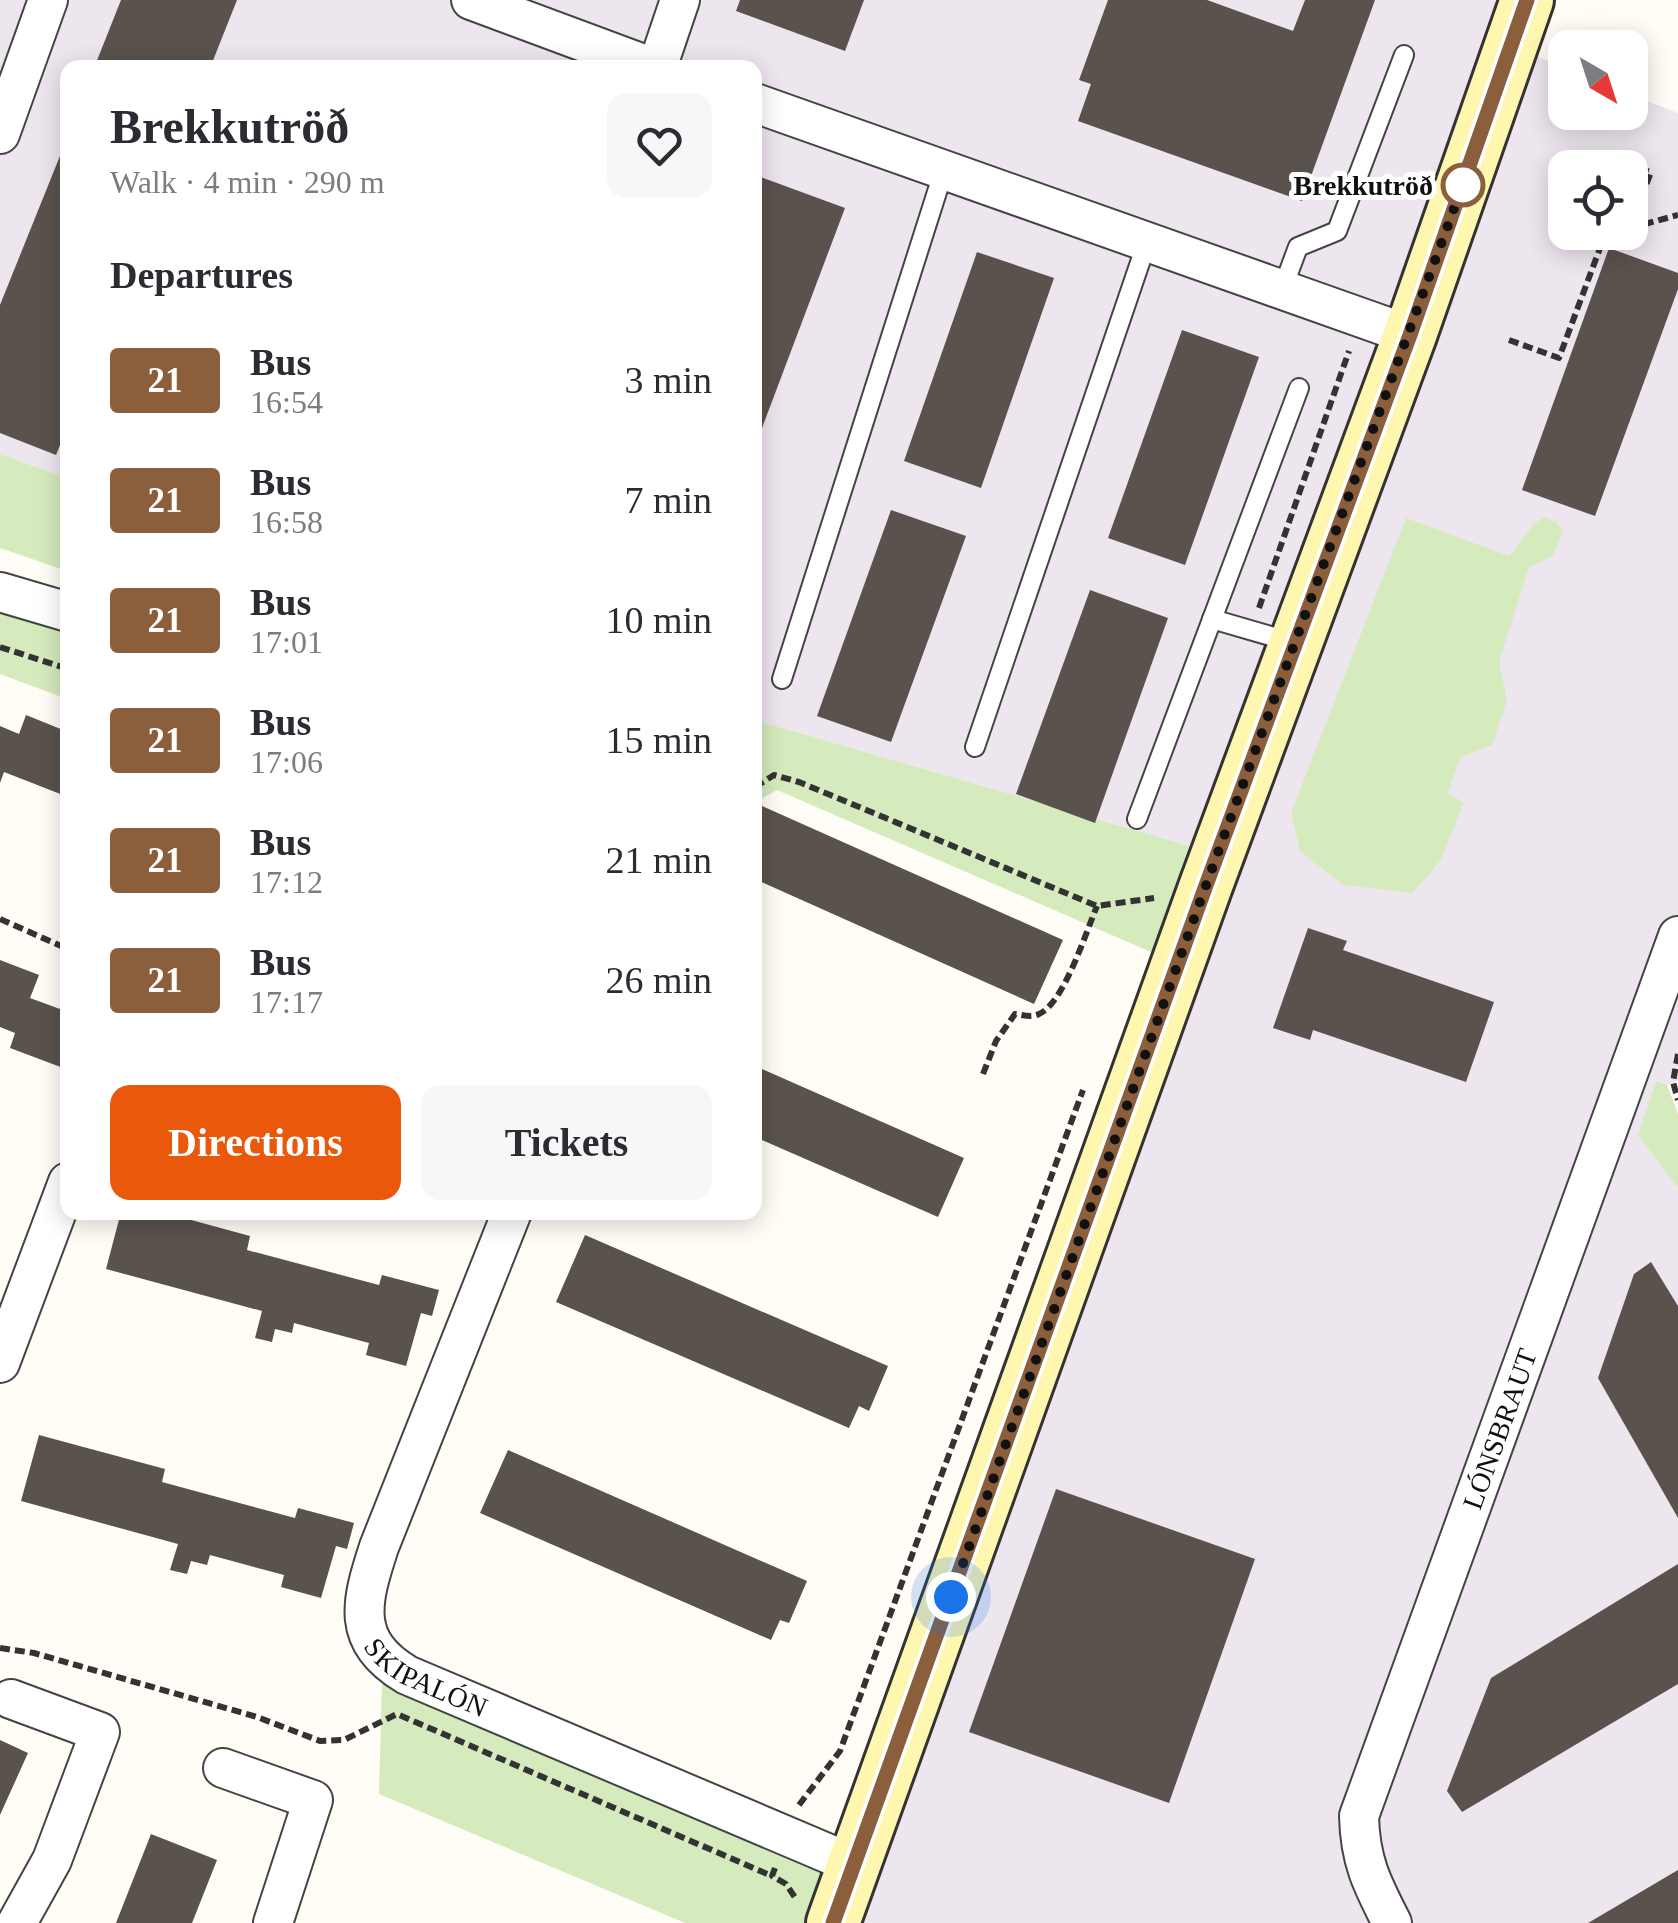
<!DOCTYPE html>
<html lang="en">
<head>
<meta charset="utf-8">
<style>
	body { margin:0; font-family:Georgia,serif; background:#f7f7f7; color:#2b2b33; height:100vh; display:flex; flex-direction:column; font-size:38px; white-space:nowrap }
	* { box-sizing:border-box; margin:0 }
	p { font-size:32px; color:#7c7c81 }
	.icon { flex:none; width:55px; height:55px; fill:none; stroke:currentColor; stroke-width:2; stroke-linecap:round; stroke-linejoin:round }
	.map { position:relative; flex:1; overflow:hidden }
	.drawer { position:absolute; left:60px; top:60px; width:702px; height:1160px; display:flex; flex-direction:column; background:#fff; border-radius:20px; box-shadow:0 5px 25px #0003 }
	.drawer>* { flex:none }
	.badge { padding:0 20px; border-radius:8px; font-size:35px; line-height:65px }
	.needle { width:65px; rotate:141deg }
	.fabs { position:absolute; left:1548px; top:30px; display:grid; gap:20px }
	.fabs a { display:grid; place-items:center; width:100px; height:100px; border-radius:20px; background:#fff; box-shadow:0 5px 25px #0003; font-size:50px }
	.you { position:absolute; width:50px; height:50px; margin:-25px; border:8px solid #fff; border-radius:50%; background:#1a73e8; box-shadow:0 0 0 15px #1a73e833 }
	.map>.badge { position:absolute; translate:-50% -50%; box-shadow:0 0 0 5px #fff }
	h2 { padding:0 50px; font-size:38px; line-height:90px }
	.round { display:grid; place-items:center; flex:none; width:105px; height:105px; border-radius:20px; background:#f7f7f7 }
	.overview { display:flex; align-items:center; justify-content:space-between; height:170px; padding:0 50px }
	h1 { font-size:48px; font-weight:800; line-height:75px }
	.button { display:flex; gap:20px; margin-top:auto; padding:20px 50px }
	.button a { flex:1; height:115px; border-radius:20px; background:#ea580c; color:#fff; font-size:40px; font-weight:800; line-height:115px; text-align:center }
	.button a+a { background:#f7f7f7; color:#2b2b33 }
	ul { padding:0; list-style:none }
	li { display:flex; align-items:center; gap:30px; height:120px; padding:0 50px }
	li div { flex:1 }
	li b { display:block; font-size:38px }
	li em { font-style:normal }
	li .badge { min-width:110px; font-weight:700; text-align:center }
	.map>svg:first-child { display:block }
	.industrial { fill:#eee6ef; fill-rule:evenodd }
	.green { fill:#d5ebbd }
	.building { fill:#5a524d }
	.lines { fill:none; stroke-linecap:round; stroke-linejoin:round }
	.lane-casing { stroke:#444; stroke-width:22 }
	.street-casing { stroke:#444; stroke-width:42 }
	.secondary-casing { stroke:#333; stroke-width:58 }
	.path { stroke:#333; stroke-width:6; stroke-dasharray:10 5; stroke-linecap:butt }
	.lane { stroke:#fff; stroke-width:18 }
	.street { stroke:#fff; stroke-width:38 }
	.secondary { stroke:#fff6b0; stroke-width:52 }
	.line-casing { stroke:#fff; stroke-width:22 }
	.line { stroke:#8b5e3c; stroke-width:15 }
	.walk { stroke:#111; stroke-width:10; stroke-dasharray:0 18 }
	.stop-dot { fill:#fff; stroke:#8b5e3c; stroke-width:5 }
	.labels { text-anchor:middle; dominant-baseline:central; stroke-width:10; stroke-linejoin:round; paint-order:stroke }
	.stop-label { font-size:28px; font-weight:bold; fill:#111; stroke:#fff; text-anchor:end }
	.street-label { font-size:28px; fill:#111; stroke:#fff }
</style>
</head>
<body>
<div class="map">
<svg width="1678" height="1923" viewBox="0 0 1678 1923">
	<rect width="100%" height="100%" fill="#fffdf5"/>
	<!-- industrial -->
	<path class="industrial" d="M0,0H1525L1515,47L1565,68V112H1630V94L1678,113V1081L1667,1085L1656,1081L1639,1135L1678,1188V1923H810L1226,857L755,720V68H68L67,478L0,454ZM1565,168H1630V232H1565Z"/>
	<!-- green -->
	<g class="green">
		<path d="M0,454L67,478V571L0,548Z"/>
		<path d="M1545,517L1556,522L1563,532L1553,556L1529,567L1499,662L1507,700L1492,745L1460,758L1448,793L1464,803L1440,861L1413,893L1343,885L1300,851L1291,813L1406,518L1509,556C1521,544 1530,523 1545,517Z"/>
		<path d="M0,585L67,610V699L0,674Z"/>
		<path d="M755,720L1227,857L1181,965L777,790L755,802Z"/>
		<path d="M1656,1081L1667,1085L1678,1114V1188L1638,1135Z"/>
		<path d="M382,1680L838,1842L810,1923H685L379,1794Z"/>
	</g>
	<!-- building -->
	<g class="building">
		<path d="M121,0H237L210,68H94Z"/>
		<path d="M740,0H864L845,51L736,11Z"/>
		<path d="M1108,0H1207L1293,31L1305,0H1375L1302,201L1078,121L1091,84L1079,80Z"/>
		<path d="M68,136V426L56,455L0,433V305Z"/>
		<path d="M755,175L845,208L762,428L755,425Z"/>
		<path d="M1609,248L1678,273V289L1595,516L1522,490Z"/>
		<path d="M977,252L1054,278L981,488L904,461Z"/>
		<path d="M1182,330L1259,357L1185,565L1108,538Z"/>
		<path d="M891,510L966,536L891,742L817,716Z"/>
		<path d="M1090,590L1168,618L1095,823L1016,794Z"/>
		<path d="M26,715L68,732V797L4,772L0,783V726L19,734Z"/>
		<path d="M762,806L1063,940L1034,1004L755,879V822Z"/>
		<path d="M1308,928L1347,941L1343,950L1494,1002L1466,1082L1313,1030L1310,1040L1273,1028Z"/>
		<path d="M0,960L39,975L30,998L68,1012L66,1069L10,1048L15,1033L0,1027Z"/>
		<path d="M755,1066L964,1158L938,1217L755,1137Z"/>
		<path d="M121,1212H162L250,1236L247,1250L379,1285L382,1275L439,1290L432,1316L421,1313L406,1366L366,1355L369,1343L294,1323L292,1333L275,1329L272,1342L255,1338L262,1311L106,1269Z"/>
		<path d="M585,1235L888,1366L869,1411L859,1406L849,1428L556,1302Z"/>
		<path d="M1651,1262L1678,1306V1518L1598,1378L1634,1274Z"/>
		<path d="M39,1435L165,1469L162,1482L295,1518L298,1508L354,1523L347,1549L336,1546L321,1598L281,1587L284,1575L210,1555L207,1565L191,1561L187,1574L170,1570L178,1544L21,1501Z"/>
		<path d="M508,1450L807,1581L789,1623L780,1620L771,1640L480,1513Z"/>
		<path d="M1056,1489L1255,1559L1169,1803L969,1732Z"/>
		<path d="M1678,1564V1684L1462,1812L1447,1791L1491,1678Z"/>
		<path d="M0,1740L28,1753L0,1815Z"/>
		<path d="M151,1834L217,1860L192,1923H116Z"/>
		<path d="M1678,1870V1923H1588Z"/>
	</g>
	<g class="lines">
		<defs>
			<g id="lane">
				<path d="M1282,290L1298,247L1337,231L1404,55"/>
				<path d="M1212,619L1291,642"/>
				<path d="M782,679L944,170"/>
				<path d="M975,747L1147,242"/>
				<path d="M1137,819L1299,388"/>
			</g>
			<g id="street">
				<path d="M471,0L654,68"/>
				<path d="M657,68L680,0"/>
				<path d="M755,103L1410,335"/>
				<path d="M0,134L48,0"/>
				<path d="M0,592L68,612"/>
				<path id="s1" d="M512,1212L379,1547C361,1602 350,1641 407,1675L855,1865"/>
				<path d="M0,1363L68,1182"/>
				<path d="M11,1699L100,1732L52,1860L17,1923"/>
				<path d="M223,1768L313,1800L273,1923"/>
				<path id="s2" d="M1392,1923C1372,1884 1360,1861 1359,1816L1678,936"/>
			</g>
			<path id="secondary" d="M833,1923L1205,888L1410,335L1527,0"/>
		</defs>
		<!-- lane casing -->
		<use href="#lane" class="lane-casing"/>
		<!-- street casing -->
		<use href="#street" class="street-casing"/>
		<!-- secondary casing -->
		<use href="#secondary" class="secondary-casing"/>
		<!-- path -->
		<g class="path">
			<path d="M1630,199L1641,169L1651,172L1633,220L1645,224L1678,215"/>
			<path d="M1556,210L1565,214"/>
			<path d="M1509,340L1559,358L1606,232"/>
			<path d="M1259,608L1349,351"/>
			<path d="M0,647L68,669"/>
			<path d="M755,787L774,775L799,782L1097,906L1154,898"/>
			<path d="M0,919L68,949"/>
			<path d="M1678,1054L1673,1082L1678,1100"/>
			<path d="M983,1074L996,1041L1015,1014C1023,1015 1031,1018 1039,1014C1064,1003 1086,932 1097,906"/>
			<path d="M0,1648L34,1653L257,1717L320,1741L344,1740L397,1714L772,1876"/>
			<path d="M799,1805L840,1751L1083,1090"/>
			<path d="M775,1868L772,1876L786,1884L796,1899"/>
		</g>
		<!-- lane -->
		<use href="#lane" class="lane"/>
		<!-- street -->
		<use href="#street" class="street"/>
		<!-- secondary -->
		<use href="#secondary" class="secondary"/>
	</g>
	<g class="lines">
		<defs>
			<path id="line" d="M833,1923L1205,888L1410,335L1527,0"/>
		</defs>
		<!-- line casing -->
		<use href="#line" class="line-casing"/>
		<!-- line -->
		<use href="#line" class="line"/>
		<!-- walk -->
		<path class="walk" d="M951,1597L1205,888L1466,176L1463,185"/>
	</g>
	<!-- markers -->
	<circle class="stop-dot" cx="1463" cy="185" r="20"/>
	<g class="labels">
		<!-- stop labels -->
		<g class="stop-label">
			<text x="1433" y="185">Brekkutröð</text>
		</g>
		<!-- street labels -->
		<g class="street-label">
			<text stroke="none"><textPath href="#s2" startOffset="525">LÓNSBRAUT</textPath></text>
			<text stroke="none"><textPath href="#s1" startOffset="525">SKIPALÓN</textPath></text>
		</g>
	</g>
</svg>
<div class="fabs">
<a><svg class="needle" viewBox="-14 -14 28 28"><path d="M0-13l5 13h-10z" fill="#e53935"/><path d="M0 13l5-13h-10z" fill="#7c7c81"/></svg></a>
<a><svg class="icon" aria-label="locate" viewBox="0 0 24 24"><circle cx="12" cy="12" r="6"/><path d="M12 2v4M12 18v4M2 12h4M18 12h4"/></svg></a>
</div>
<div class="you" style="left:951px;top:1597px"></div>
<section class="drawer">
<div class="overview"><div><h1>Brekkutröð</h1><p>Walk · 4 min · 290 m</p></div><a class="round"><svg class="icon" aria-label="heart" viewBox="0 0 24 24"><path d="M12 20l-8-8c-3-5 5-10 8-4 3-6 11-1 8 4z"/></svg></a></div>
<h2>Departures</h2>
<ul>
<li><span class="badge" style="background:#8b5e3c;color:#fff">21</span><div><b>Bus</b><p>16:54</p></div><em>3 min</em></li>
<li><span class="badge" style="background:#8b5e3c;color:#fff">21</span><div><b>Bus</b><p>16:58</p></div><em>7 min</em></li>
<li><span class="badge" style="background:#8b5e3c;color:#fff">21</span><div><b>Bus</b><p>17:01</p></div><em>10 min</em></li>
<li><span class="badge" style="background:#8b5e3c;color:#fff">21</span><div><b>Bus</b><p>17:06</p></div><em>15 min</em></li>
<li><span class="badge" style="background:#8b5e3c;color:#fff">21</span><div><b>Bus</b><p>17:12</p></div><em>21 min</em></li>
<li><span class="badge" style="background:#8b5e3c;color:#fff">21</span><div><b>Bus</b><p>17:17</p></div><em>26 min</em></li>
</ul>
<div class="button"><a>Directions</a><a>Tickets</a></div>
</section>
</div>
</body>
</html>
